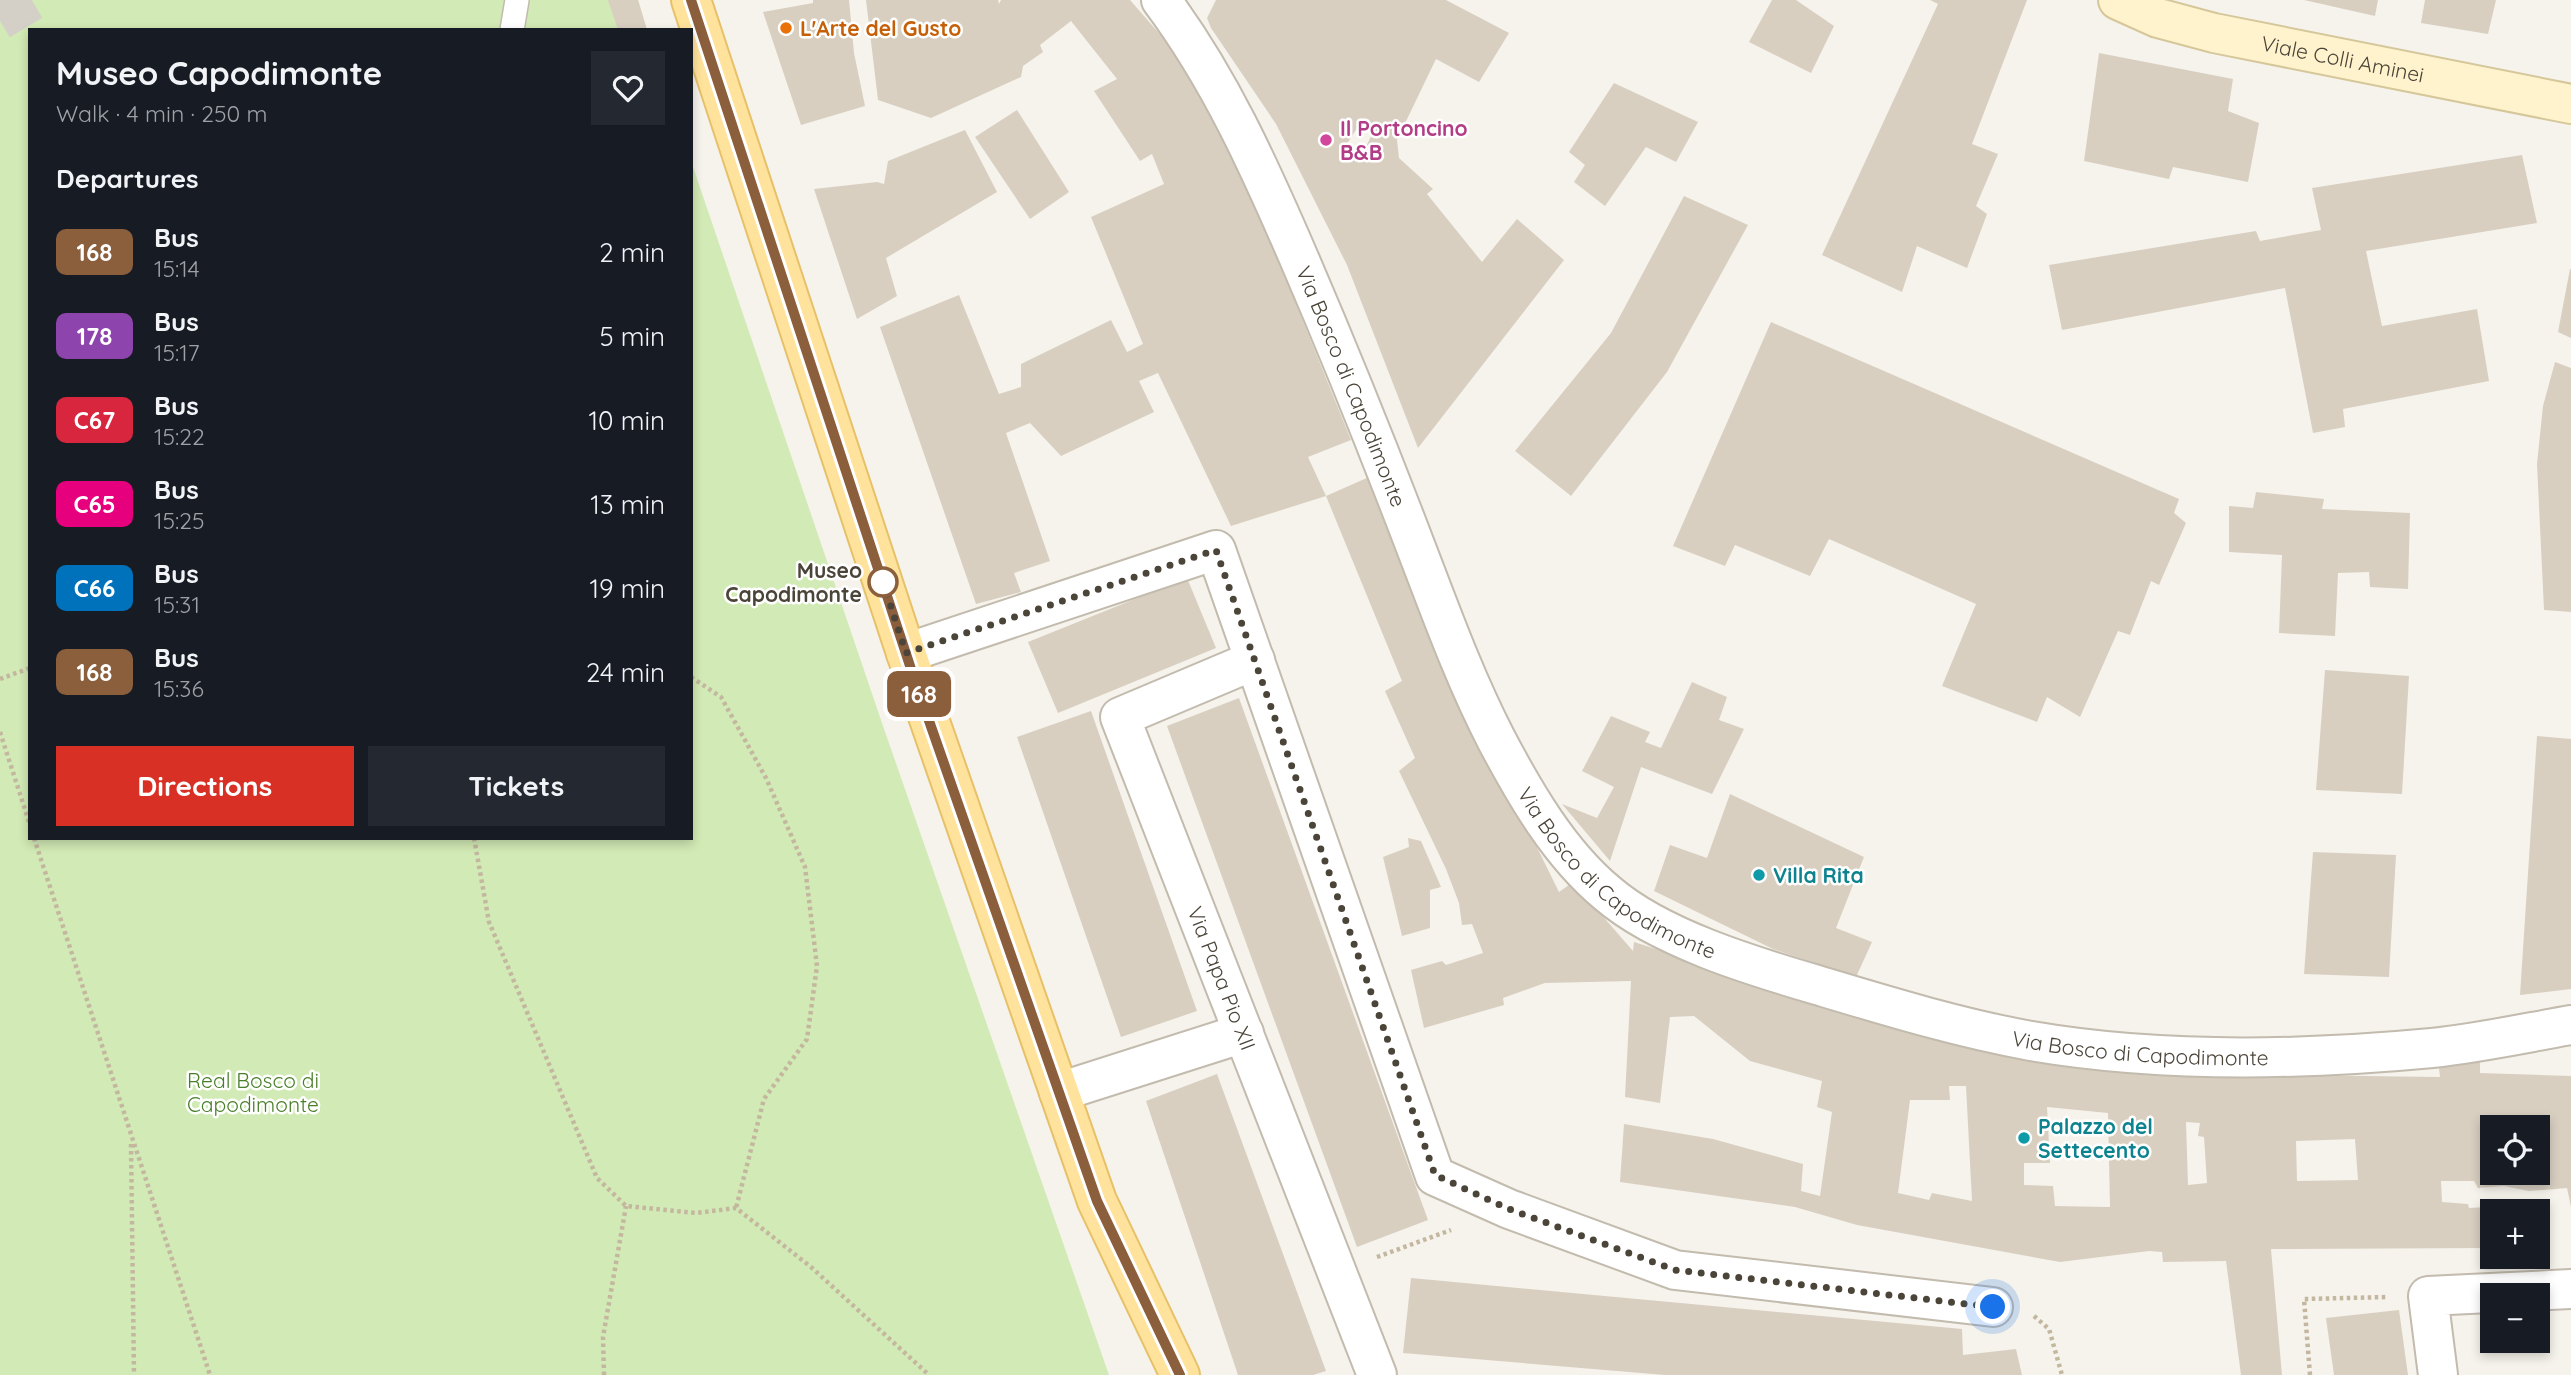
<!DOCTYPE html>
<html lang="en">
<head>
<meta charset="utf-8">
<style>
	body { margin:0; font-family:Quicksand,sans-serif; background:#242831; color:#f1f3f6; height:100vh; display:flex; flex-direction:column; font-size:26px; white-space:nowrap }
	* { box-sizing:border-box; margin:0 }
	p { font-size:23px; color:#9ea1a6 }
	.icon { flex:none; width:38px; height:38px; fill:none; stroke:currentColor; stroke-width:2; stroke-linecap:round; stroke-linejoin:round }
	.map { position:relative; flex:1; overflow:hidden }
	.details { position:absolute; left:28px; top:28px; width:665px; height:812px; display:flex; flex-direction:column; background:#171b24; border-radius:0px; box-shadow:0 4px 10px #0003 }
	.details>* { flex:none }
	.badge { padding:0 14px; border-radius:10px; font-size:24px; line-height:46px }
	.controls { position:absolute; left:2480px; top:1115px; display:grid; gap:14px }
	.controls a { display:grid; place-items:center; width:70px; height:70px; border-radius:0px; background:#171b24; box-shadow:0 4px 10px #0003; font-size:35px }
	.you { position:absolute; width:35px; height:35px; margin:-18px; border:5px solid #fff; border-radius:50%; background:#1a73e8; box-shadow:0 0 0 10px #1a73e833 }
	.map>.badge { position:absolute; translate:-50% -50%; box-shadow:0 0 0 4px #fff }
	h2 { padding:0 28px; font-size:26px; line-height:63px }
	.round { display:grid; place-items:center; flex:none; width:74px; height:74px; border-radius:0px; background:#242831 }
	.headline { display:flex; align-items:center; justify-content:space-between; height:119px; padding:0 28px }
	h1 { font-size:33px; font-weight:700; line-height:52px }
	.button { display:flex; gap:14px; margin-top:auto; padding:14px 28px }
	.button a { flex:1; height:80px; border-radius:0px; background:#d93025; color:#fff; font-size:28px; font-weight:700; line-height:80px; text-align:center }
	.button a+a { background:#242831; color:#f1f3f6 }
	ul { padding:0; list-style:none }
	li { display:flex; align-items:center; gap:21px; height:84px; padding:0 28px }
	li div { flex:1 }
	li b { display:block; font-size:26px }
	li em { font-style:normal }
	li .badge { min-width:77px; font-weight:700; text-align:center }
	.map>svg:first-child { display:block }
	.green { fill:#d2eab5 }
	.building { fill:#d8cfc1; fill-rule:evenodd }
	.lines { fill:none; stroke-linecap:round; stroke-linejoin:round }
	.highway-tunnel { stroke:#d4d0c8; stroke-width:38; stroke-dasharray:38 19; stroke-linecap:butt }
	.lane-casing { stroke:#c2bbae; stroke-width:26 }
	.street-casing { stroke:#c2bbae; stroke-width:42 }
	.secondary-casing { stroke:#d6c79b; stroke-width:42 }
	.primary-casing { stroke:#e6c16a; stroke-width:42 }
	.path { stroke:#c4b79f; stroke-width:4.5; stroke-dasharray:3.5 3.5; stroke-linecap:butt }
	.lane { stroke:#fff; stroke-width:23 }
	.street { stroke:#fff; stroke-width:38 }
	.secondary { stroke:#fff3cd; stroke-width:38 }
	.primary { stroke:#ffe39c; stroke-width:38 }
	.line-casing { stroke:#fff; stroke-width:16 }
	.line { stroke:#8b5e3c; stroke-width:10 }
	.walk { stroke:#4b4439; stroke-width:7; stroke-dasharray:0 12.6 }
	.food-dot { fill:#e8710a; stroke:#fff; stroke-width:2.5 }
	.hotel-dot { fill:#d1479c; stroke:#fff; stroke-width:2.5 }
	.stop-dot { fill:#fff; stroke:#8b5e3c; stroke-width:3.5 }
	.culture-dot { fill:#0f9aa8; stroke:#fff; stroke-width:2.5 }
	.labels { text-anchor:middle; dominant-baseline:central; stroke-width:5; stroke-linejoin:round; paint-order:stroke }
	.food-label { font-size:21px; font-weight:bold; fill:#c56008; stroke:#fff; text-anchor:start }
	.street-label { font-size:21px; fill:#4b4439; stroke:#fff }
	.hotel-label { font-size:21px; font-weight:bold; fill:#b23c85; stroke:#fff; text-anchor:start }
	.stop-label { font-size:21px; font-weight:bold; fill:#4b4439; stroke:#fff; text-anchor:end }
	.culture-label { font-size:21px; font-weight:bold; fill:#0d838f; stroke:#fff; text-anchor:start }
	.park-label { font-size:21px; fill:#4a7f2a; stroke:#fff }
</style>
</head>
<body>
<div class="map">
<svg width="2571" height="1375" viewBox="0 0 2571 1375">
	<rect width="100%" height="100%" fill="#f6f3ec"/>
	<!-- green -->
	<path class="green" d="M0,0H638L647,30H30V838H691V161L883,726L1109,1375H0Z"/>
	<!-- building -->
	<g class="building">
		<path d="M608,0H638L647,30H618Z"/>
		<path d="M813,0H849L854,53L865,106L801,125L763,12L813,3Z"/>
		<path d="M866,0H998L999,4L1001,0H1130L1172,48L1219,113L1351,440L1308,457L1326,496L1231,526L1158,373L1139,381L1154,412L1061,456L1030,423L1006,433L1050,561L1014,573L1021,592L976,604L880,327L959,295L999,394L1021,387V364L1111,320L1127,352L1143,344L1091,217L1164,184L1152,154L1140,161L1094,91L1117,79L1071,21L1040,45L1043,52L1023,66L1021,77L931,118L878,100Z"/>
		<path d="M1216,0H1446L1509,33L1479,82L1436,59L1397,140L1399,158L1433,189L1427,194L1482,262L1517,219L1564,260L1418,448L1347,265L1276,124L1211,28L1207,18ZM1359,125L1375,128L1362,155L1345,147Z"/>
		<path d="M1772,0H1796L1834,26L1811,73L1749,42Z"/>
		<path d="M1930,0H2027L1972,144L1998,154L1976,206L1987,214L1967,268L1917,246L1902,292L1822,255L1938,4Z"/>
		<path d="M2304,0H2378L2375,16Z"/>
		<path d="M2425,0H2496L2488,34L2421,23Z"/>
		<path d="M2099,53L2233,79L2228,111L2259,123L2248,182L2173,167L2169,179L2084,161Z"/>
		<path d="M1614,83L1698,122L1676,162L1646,147L1605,206L1574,182L1585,165L1569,152Z"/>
		<path d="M1017,110L1069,192L1030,219L975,137Z"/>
		<path d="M965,130L997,192L886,258L897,296L857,319L814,189L877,182L884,184L888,161Z"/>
		<path d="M2522,155L2537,223L2366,251L2382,326L2477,309L2489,381L2343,409L2345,427L2313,433L2285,288L2062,330L2049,265L2256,231L2260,241L2321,230L2312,188Z"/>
		<path d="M1684,196L1748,225L1667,372L1571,496L1515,451L1611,333Z"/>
		<path d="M2570,269H2571V338L2558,332Z"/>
		<path d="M1771,322L2179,499L2174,513L2186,523L2159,585L2151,581L2130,635L2118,631L2080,717L2047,697L2037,722L1942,686L1976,604L1829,539L1810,576L1735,545L1725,566L1673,546Z"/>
		<path d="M2555,362L2571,368V612L2544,610L2537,464L2543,406Z"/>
		<path d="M1369,477L1446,663L1559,892L1573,882L1633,951L1634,942L1869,1017L2147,1073L2440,1077L2438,1059L2480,1060V1073L2571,1076V1207L2567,1188L2529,1191L2504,1186L2478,1188L2474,1181H2441L2442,1202L2468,1204L2469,1208L2488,1207L2490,1248L2271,1249L2282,1375H2241L2226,1261L2163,1262L2162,1252L2149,1251L2060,1262L1857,1225L1795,1207L1620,1182L1624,1124L1713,1139L1803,1164L1801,1191L1820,1196L1832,1112L1817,1107L1822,1081L1750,1061L1694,1016L1670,1017L1660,1103L1625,1097L1631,981L1545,983L1503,998L1504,1005L1424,1028L1411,970L1442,961L1446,965L1483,953L1472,924L1462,925L1459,903L1446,869L1399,771L1415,758L1385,691L1402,681L1326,496ZM1949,1086H1966L1972,1201L1932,1193L1929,1200L1898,1193L1910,1100H1950ZM2047,1107L2108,1113L2110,1207L2055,1206L2053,1186L2024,1185V1163H2050ZM2186,1122L2200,1123L2198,1136L2204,1137L2207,1183L2188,1185ZM2492,1127H2538V1172H2492ZM2355,1139L2358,1180L2297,1181L2296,1141Z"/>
		<path d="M2256,492L2324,499L2322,509L2410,513L2408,589L2370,587L2369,572L2338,573L2335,636L2279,633L2282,555L2229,552V506L2253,508Z"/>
		<path d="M1187,578L1216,648L1058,713L1028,642Z"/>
		<path d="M2325,670L2409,676L2402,794L2316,790Z"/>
		<path d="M1692,682L1727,697L1719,720L1744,729L1712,794L1641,767L1610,861L1562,804L1597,818L1614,787L1582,771L1611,716L1650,732L1645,742L1661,748Z"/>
		<path d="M1239,698L1428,1220L1357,1247L1167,726Z"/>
		<path d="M1091,711L1197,1011L1121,1037L1017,737Z"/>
		<path d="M2537,736L2571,739V989L2520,995Z"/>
		<path d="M1730,794L1864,857L1836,928L1872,942L1856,977L1773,949L1654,891L1670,845L1707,858Z"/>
		<path d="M1408,838L1421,841L1441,887L1430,890V928L1402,936L1383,857L1409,847Z"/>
		<path d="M2313,852L2396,855L2389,977L2304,974Z"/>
		<path d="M1217,1074L1326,1371L1313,1375H1238L1146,1101Z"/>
		<path d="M1411,1278L1962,1329L1963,1355L2016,1349L2022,1375H1665L1403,1353Z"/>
		<path d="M2399,1310L2408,1375H2334L2326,1318Z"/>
	</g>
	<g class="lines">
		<!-- highway-tunnel -->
		<path class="highway-tunnel" d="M0,21L35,0"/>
		<defs>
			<path id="lane" d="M512,30L517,0"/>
			<g id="street">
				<path id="s1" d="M1161,0C1220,79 1259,166 1298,256C1339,351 1378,448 1415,545C1440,610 1464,677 1496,739C1525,794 1559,853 1607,893C1659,938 1752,966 1817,985C1887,1006 1959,1028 2031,1041C2159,1063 2304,1060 2432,1048C2479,1043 2525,1033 2571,1025"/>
				<path d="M906,653L1216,550L1435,1176L1509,1209L1675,1270L1993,1307"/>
				<path id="s2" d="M1255,660L1120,717L1377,1375"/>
				<path d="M1059,1092L1244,1033"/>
				<path d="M2438,1375L2428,1296L2571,1289"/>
			</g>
			<g id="secondary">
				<path id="s3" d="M2118,0L2158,18L2214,33L2571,104"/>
			</g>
			<path id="primary" d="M691,0L906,653L1097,1201L1180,1375"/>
		</defs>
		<!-- lane casing -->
		<use href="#lane" class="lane-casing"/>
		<!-- street casing -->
		<use href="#street" class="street-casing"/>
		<!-- secondary casing -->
		<use href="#secondary" class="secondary-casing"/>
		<!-- primary casing -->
		<use href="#primary" class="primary-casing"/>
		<!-- path -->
		<g class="path">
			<path d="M691,677L721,697L766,778L805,867L817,966L807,1039L764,1099L736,1208"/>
			<path d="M0,679L30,668"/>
			<path d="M0,732L30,825"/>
			<path d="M34,838L210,1375"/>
			<path d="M474,838L489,922L597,1178L626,1206L696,1213L736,1208L811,1267L929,1375"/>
			<path d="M131,1144L134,1375"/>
			<path d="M1377,1257L1451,1230"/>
			<path d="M2034,1316L2049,1329L2062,1375"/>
			<path d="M604,1375L603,1337L626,1206"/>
			<path d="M2310,1375L2304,1299L2388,1297"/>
		</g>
		<!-- lane -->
		<use href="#lane" class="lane"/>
		<!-- street -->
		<use href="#street" class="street"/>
		<!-- secondary -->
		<use href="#secondary" class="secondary"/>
		<!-- primary -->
		<use href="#primary" class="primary"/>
	</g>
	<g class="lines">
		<defs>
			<path id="line" d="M691,0L913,675L1097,1201L1180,1375"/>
		</defs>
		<!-- line casing -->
		<use href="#line" class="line-casing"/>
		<!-- line -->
		<use href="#line" class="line"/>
		<!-- walk -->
		<path class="walk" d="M883,582L906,653L1216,550L1435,1175L1509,1209L1675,1270L1993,1307"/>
	</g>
	<!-- markers -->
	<circle class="food-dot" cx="786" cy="28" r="7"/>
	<circle class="hotel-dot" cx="1326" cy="140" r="7"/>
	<circle class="stop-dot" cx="883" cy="582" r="14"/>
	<g class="culture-dot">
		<circle cx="1759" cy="875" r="7"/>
		<circle cx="2024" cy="1138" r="7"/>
	</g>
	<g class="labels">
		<!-- food labels -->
		<g class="food-label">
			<text x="800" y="28">L'Arte del Gusto</text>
		</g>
		<!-- street labels -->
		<g class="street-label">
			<text stroke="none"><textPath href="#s3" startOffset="233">Viale Colli Aminei</textPath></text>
			<text stroke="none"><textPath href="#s1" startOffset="432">Via Bosco di Capodimonte</textPath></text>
			<text stroke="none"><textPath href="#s1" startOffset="999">Via Bosco di Capodimonte</textPath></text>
			<text stroke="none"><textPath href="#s2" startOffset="427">Via Papa Pio XII</textPath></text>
			<text stroke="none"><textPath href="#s1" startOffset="1566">Via Bosco di Capodimonte</textPath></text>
		</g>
		<!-- hotel labels -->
		<g class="hotel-label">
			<text x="1340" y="128">Il Portoncino<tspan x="1340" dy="24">B&amp;B</tspan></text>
		</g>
		<!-- stop labels -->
		<g class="stop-label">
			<text x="862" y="570">Museo<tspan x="862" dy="24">Capodimonte</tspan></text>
		</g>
		<!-- culture labels -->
		<g class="culture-label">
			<text x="1773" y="875">Villa Rita</text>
			<text x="2038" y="1126">Palazzo del<tspan x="2038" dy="24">Settecento</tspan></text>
		</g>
		<!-- park labels -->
		<g class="park-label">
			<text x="253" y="1080">Real Bosco di<tspan x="253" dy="24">Capodimonte</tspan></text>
		</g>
	</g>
</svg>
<div class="controls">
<a><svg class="icon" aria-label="locate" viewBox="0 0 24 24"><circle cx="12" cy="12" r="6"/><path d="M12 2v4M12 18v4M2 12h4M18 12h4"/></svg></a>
<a>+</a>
<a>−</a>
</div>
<div class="you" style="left:1993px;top:1307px"></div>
<b class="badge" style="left:919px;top:694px;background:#8b5e3c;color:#fff">168</b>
<section class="details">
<div class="headline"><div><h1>Museo Capodimonte</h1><p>Walk · 4 min · 250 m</p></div><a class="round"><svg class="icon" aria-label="heart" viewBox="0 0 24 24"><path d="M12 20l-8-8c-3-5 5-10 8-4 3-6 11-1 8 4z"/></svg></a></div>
<h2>Departures</h2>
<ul>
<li><span class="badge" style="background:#8b5e3c;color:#fff">168</span><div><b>Bus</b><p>15:14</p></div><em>2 min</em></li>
<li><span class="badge" style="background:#8e44ad;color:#fff">178</span><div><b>Bus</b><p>15:17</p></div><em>5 min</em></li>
<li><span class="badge" style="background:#d7263d;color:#fff">C67</span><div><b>Bus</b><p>15:22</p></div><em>10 min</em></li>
<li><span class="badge" style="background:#e6007e;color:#fff">C65</span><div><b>Bus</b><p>15:25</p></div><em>13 min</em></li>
<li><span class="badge" style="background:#0072bc;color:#fff">C66</span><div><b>Bus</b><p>15:31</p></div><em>19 min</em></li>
<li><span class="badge" style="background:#8b5e3c;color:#fff">168</span><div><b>Bus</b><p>15:36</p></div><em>24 min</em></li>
</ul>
<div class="button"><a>Directions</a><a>Tickets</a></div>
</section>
</div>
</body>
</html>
